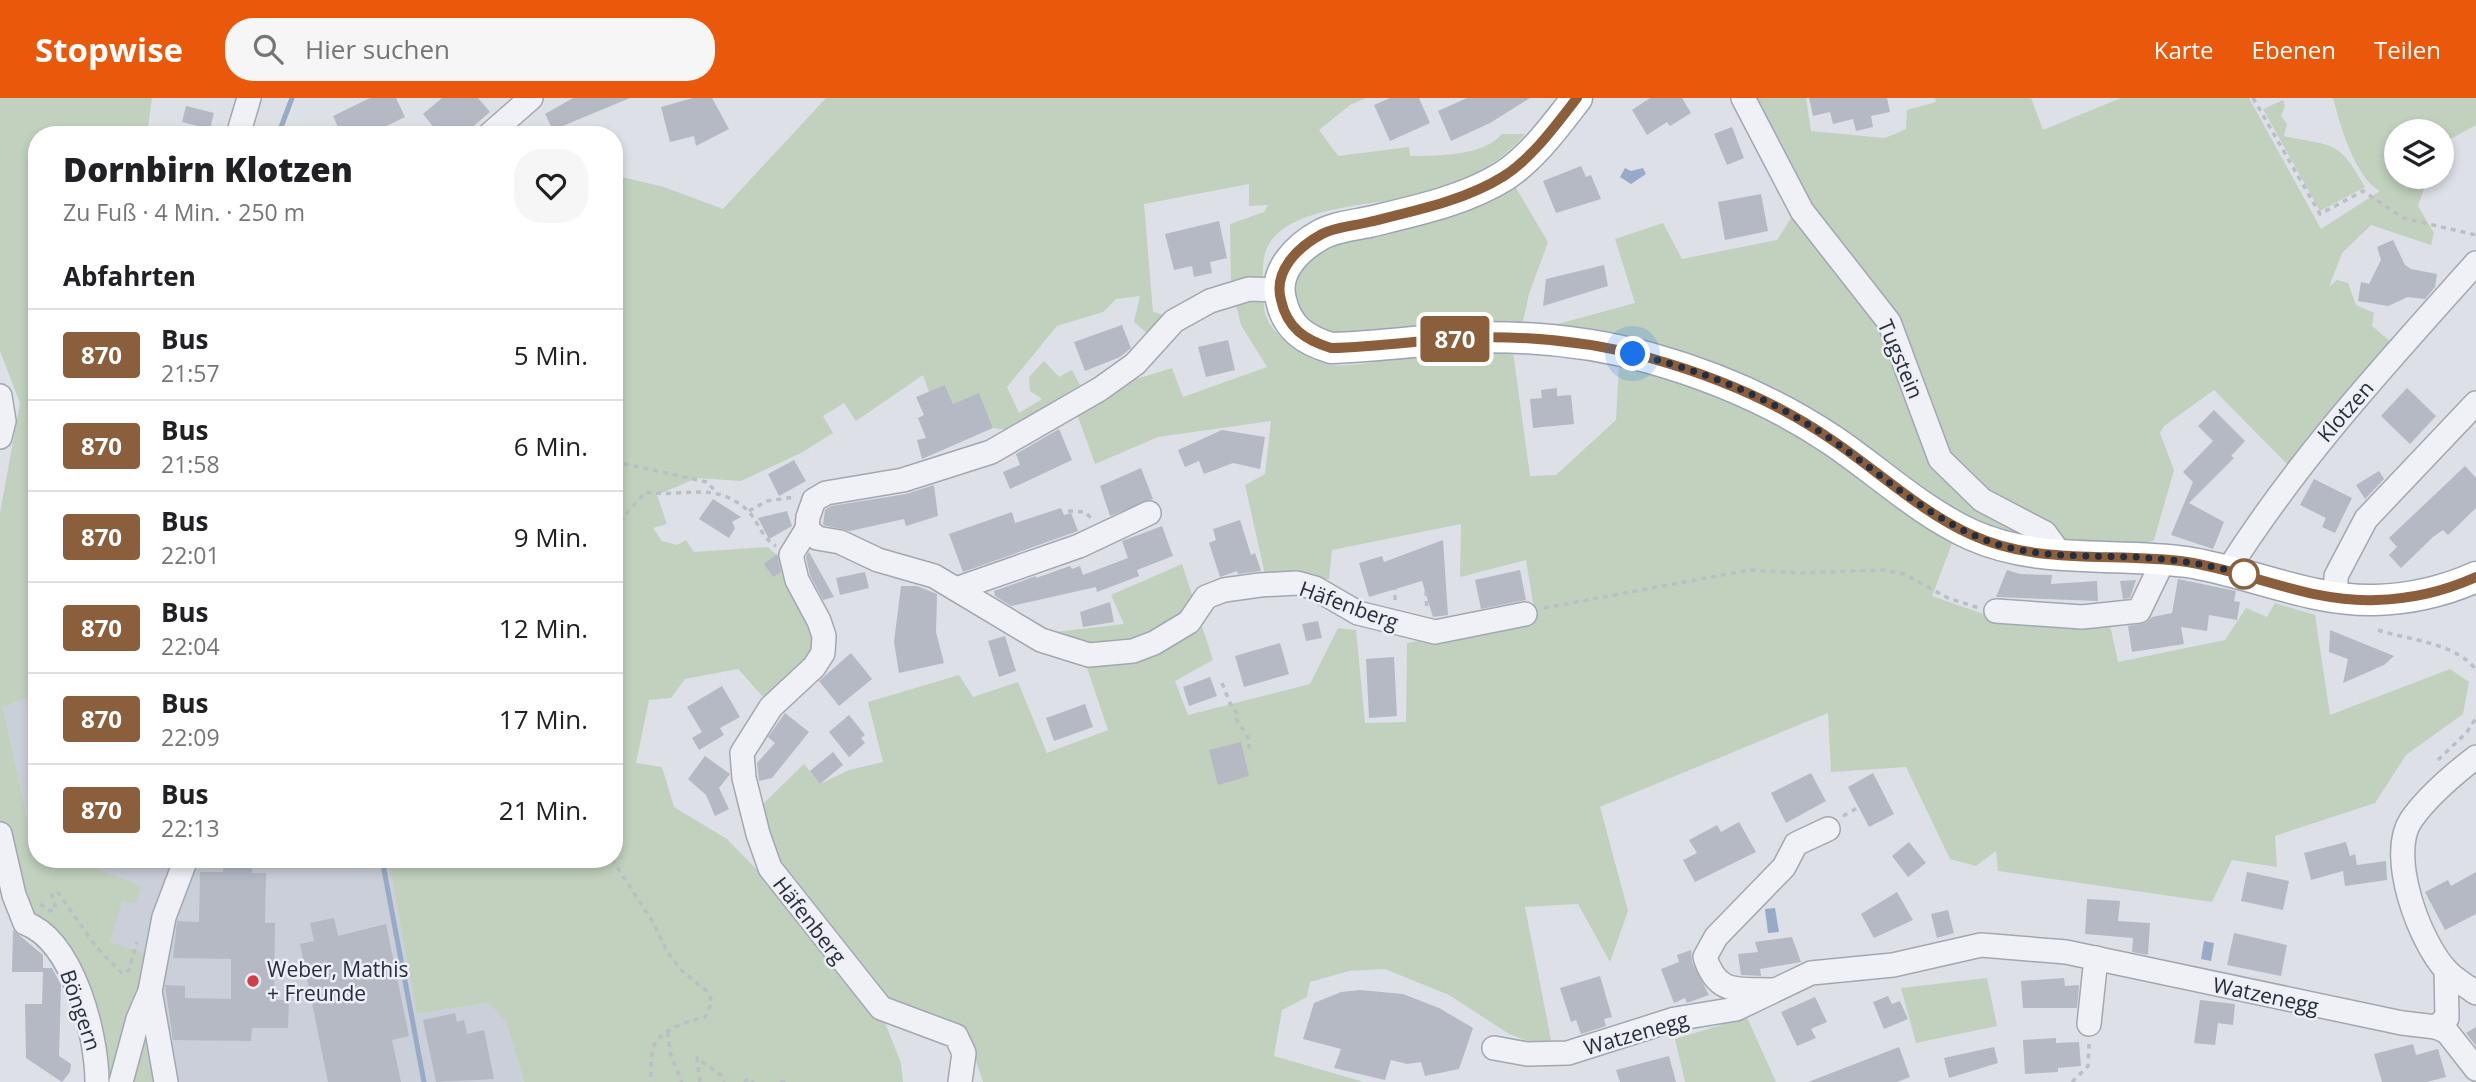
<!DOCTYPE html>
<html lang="de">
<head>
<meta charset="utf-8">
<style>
	body { margin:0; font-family:"Open Sans",sans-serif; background:#f6f6f6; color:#202124; height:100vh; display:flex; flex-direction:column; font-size:26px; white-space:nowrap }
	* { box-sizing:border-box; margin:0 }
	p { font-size:23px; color:#757577 }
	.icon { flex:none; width:38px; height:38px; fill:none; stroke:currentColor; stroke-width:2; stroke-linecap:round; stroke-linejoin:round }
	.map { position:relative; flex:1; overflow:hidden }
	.sheet { position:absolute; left:28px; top:28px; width:595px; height:742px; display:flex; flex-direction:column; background:#fff; border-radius:28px; box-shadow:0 4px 10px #0003 }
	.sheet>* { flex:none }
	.badge { padding:0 14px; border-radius:5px; font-size:24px; line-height:46px }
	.tools { position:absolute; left:2384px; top:21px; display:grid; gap:14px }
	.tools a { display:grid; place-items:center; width:70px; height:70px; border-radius:50%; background:#fff; box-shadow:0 4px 10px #0003; font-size:35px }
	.you { position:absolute; width:35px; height:35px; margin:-18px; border:5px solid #fff; border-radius:50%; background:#1a73e8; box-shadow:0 0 0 10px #1a73e833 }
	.map>.badge { position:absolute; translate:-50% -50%; box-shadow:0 0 0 4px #fff }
	h2 { padding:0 35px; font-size:26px; line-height:63px }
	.round { display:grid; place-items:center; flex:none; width:74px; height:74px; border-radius:28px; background:#f6f6f6 }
	.summary { display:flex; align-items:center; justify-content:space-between; height:119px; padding:0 35px }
	h1 { font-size:33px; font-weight:800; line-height:52px }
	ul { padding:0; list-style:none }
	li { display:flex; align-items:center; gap:21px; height:91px; padding:0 35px; border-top:2px solid #e0e0e0 }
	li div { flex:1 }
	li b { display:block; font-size:26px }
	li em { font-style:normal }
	li .badge { min-width:77px; font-weight:700; text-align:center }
	header { display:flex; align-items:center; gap:42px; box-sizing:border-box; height:98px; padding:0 35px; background:#ea580c; color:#fff }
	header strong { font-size:33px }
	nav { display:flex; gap:38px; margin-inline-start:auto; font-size:24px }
	.search { width:490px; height:63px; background:#f6f6f6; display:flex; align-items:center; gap:18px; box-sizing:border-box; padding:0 24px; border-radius:28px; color:#757577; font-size:26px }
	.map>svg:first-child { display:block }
	.built { fill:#cbcfd9 }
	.green { fill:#c1d1be; fill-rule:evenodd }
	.water { fill:#97abc8 }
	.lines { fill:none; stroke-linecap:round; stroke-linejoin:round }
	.stream { stroke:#97abc8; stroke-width:5 }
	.building { fill:#b4b9c4 }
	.minor-casing { stroke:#a2a7b1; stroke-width:26 }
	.major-casing { stroke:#9ca3b3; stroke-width:33 }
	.path { stroke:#bbbec6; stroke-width:3.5; stroke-dasharray:5 5; stroke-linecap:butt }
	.minor { stroke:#f0f1f6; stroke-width:23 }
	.major { stroke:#fff; stroke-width:30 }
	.line-casing { stroke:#fff; stroke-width:16 }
	.line { stroke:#8b5e3c; stroke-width:10 }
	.walk { stroke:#262d3e; stroke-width:7; stroke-dasharray:0 12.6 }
	.stop-dot { fill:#fff; stroke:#8b5e3c; stroke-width:3.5 }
	.poi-dot { fill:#d03f47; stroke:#edeff5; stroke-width:2.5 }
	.labels { text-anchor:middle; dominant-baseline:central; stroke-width:5; stroke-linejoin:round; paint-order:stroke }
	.street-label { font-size:21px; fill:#262d3e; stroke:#edeff5 }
	.poi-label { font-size:21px; fill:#262d3e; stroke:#edeff5; text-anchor:start }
</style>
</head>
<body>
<header>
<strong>Stopwise</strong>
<div class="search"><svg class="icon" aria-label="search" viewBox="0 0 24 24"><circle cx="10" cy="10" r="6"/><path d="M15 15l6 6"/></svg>Hier suchen</div>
<nav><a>Karte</a><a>Ebenen</a><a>Teilen</a></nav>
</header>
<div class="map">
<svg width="2476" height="984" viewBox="0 0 2476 984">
	<rect width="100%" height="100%" fill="#dde0e7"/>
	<!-- built -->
	<g class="built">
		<path d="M37,596V748L33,746L3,609Z"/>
		<path d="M72,761H388L417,916L488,905L506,924L524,984H157L141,873L109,845L122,802Z"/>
	</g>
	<!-- green -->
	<g class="green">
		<path d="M0,0H152L147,37H37V596L3,609L33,746L37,748V761H71L141,788L135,806L122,803L110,844L147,856L141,873L157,984H108L88,882L4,794H0V415L20,305L0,253Z"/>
		<path d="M826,0H1366L1350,7L1319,32L1338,58L1409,49L1410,58C1438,58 1484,58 1502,36H1525C1504,61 1469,83 1437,93C1393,108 1295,103 1269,146C1259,161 1264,192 1264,209C1265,235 1309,265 1333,267C1355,269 1380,262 1402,259C1439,255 1475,254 1513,254L1530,378L1556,377L1616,322L1620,246L1547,229L1635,205L1615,141L1663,125L1682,161L1777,142L1802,103L1751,0H1806L1811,33L1885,40L1906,31L1907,12L1936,4L1935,0H2031L2043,32L2121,0H2249L2321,131L2380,93C2355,80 2340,27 2333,0H2476V27L2441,46V33H2396V79H2428L2418,108L2434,135L2431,147L2371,127L2342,155L2329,189L2337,182L2348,185L2356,207L2374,215L2372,228L2396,248L2289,368L2214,292L2164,328L2160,335L2174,372L2154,442L2143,447L2016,444L1961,422L1932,498L2001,522L2110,527L2118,564L2225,542L2246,510L2267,519L2275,505L2315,517L2330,617L2450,571L2469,584L2463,616L2406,657L2375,705L2275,738L2277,769L2232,762L2212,804L1998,773L1996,753L1976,768L1950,761L1906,669L1831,674L1828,615L1600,709L1628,813L1610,864L1578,806L1525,809L1553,952L1509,936L1449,897L1385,871L1349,873L1310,884L1307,899L1282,912L1274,958L1364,984H983L970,945L882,917L901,965L903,984H524L506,924L488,905L417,916L388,761H614V77L664,89L723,111ZM1249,86V108L1268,107L1264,114L1230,126L1231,187L1241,227L1267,269L1183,299L1172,270L1130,283L1077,316L1095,366L1158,339L1271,323L1265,376L1245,387L1266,481H1329L1332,452L1461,426L1460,479L1526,462L1536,523L1407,545L1406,624L1365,625L1356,532L1338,530L1310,586L1188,617L1175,583L1213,562L1182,466L1111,497L1124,526L1047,535L1081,552L1108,632L1047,655L1018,584L973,599L959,577L868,604L883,664L849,672L820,686L804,666L764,705L765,780L727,741L674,709L662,669L636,665L649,602L671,600L685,581L738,571L766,602L813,557L815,539L786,466L768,449L694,454L686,442L677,447L662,443L653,430L667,426L657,397L697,380L741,383L801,355L833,335L823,318L844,305L856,323L923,277L929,294L945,287L953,306L979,296L993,330L1007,332L1080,287L1072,272L1059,279L1044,263L1029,279L1030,293L1042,301L1019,315L1007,289L1057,228L1103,214L1116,201L1140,198L1134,224L1148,236L1164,217L1153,214L1144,106Z"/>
		<path d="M2283,2L2285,8L2281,18L2287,26L2284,38C2335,49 2338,41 2365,89L2320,113L2263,11Z"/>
		<path d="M1513,85L1548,144L1529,196L1522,228L1464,230L1430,226L1427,231L1383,238L1321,235L1303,222L1293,203L1294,183L1301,166L1328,146Z"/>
		<path d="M1987,880L1997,928L1916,945L1901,890Z"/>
		<path d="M1745,915L1776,984H1685L1675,941L1721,927L1725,920Z"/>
	</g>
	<!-- water -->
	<g class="water">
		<path d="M1625,70L1631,73L1643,70L1646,76L1631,86L1620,79Z"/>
		<path d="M1775,810L1779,834L1768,835L1765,811Z"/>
		<path d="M2204,843L2214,845L2211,863L2201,861Z"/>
	</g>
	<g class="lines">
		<!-- stream -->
		<g class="stream">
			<path d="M278,37L292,0"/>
			<path d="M382,761L424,984"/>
		</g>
	</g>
	<!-- building -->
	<g class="building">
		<path d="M370,0H396L405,19L368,37H342L333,18Z"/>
		<path d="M442,0H478L490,14L463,37H440L423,16Z"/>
		<path d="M573,0H630L553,32L545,16Z"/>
		<path d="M693,0H712L729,31L696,48L694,38L670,44L661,9Z"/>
		<path d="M1390,0H1419L1430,25L1390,43L1374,7Z"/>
		<path d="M1467,0H1530L1490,25L1451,43L1438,13Z"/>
		<path d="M1650,0H1682L1691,15L1670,28L1667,24L1647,37L1632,12Z"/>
		<path d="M1809,0H1887L1890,14L1871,18L1873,29L1856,33L1853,21L1833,26L1830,14L1813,18Z"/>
		<path d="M186,8L214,15L210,31L182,24Z"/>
		<path d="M1732,29L1744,60L1727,67L1714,36Z"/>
		<path d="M1581,68L1586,79L1591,77L1601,101L1556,115L1543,83Z"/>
		<path d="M1761,96L1768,133L1725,142L1718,104Z"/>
		<path d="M1219,123L1227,160L1210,164L1212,175L1194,179L1192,168L1174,172L1165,136Z"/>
		<path d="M2393,142L2405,167L2411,171L2437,176L2435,189L2425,201L2408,199L2388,208L2358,203L2361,184L2369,186L2381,162L2377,149Z"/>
		<path d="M1604,167L1608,188L1543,208L1546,181Z"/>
		<path d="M1122,227L1131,250L1120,259L1085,273L1074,244Z"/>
		<path d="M1228,242L1235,272L1206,279L1198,249Z"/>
		<path d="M945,287L953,306L979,295L993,330L922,361L917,342L926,340L918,320L924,317L916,299Z"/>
		<path d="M1557,290V298L1571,297L1574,326L1533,330L1530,301L1542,300L1541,292Z"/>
		<path d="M2407,290L2436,318L2410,346L2381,318Z"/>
		<path d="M2214,312L2245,343L2231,358L2234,360L2189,405L2224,424L2213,451L2171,437L2193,384L2183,374L2213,343L2198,328Z"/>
		<path d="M1059,331L1072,362L1010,391L1003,374L1020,367L1016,356Z"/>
		<path d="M1222,332L1265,339L1260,371L1233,365L1204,376L1199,363L1185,369L1178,352Z"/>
		<path d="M794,362L806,383L779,398L768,376Z"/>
		<path d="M2465,368L2476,380V410L2448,437L2443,432L2433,439L2401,470L2389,457L2397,449L2389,440Z"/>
		<path d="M1141,370L1153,401L1110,418L1100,388Z"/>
		<path d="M2379,373L2384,381L2365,401L2356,387Z"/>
		<path d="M2314,381L2352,400L2335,435L2322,429L2326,420L2300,407Z"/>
		<path d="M934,387L938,418L906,428L904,421L850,433L823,427L825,412L831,408L906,396Z"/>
		<path d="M713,401L741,419L732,424L735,430L729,440L699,421Z"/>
		<path d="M1061,410L1064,417L1071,415L1078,433L963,474L949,436L1012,414L1015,425Z"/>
		<path d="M787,413L792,428L769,441L758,420Z"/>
		<path d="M1240,422L1251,457L1255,455L1261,473L1238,476L1237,473L1220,479L1209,445L1216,442L1213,431Z"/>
		<path d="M1162,428L1173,458L1137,472L1139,478L1097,494L1096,489L1011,508L995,498L994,493L1036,478V480L1070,468L1072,471L1080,468L1083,477L1128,460L1122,443Z"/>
		<path d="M1443,442L1448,517L1433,519L1422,483L1369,499L1359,465L1382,458L1384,464Z"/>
		<path d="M809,454L834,499L823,502L810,477L806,459Z"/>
		<path d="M777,456L781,474L773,479L764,466Z"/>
		<path d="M1520,472L1526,502L1481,511L1475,482Z"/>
		<path d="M2007,472L2020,476L2052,477L2051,486L2097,483L2098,503L1996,499Z"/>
		<path d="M865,474L869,490L840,497L836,480Z"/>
		<path d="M2178,481L2236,493L2234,503L2240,504L2237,522L2209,517L2207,533L2181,529L2184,546L2132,554L2128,528L2146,525L2152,519L2172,515Z"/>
		<path d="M2136,482L2130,500L2123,501L2120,483Z"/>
		<path d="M901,488H917L937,496L936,534L944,565L899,575L894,544Z"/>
		<path d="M1110,504L1114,524L1083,529L1080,514Z"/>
		<path d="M1318,523L1322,540L1306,543L1302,526Z"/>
		<path d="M2330,532L2394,558L2384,567L2343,585L2348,561L2329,554Z"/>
		<path d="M1005,538L1016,573L999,579L988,543Z"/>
		<path d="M1280,545L1289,576L1244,589L1235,558Z"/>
		<path d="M851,555L872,581L839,608L819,583Z"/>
		<path d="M1394,559L1397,618L1369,620L1366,561Z"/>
		<path d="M1210,579L1217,598L1189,608L1183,589Z"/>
		<path d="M722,588L740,619L720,630L724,637L699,652L692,640L702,634L687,609Z"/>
		<path d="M1085,606L1093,629L1054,643L1046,620Z"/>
		<path d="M785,615L809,634L772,680L759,683L757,665L775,645L768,639Z"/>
		<path d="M849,617L865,637L861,640L865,645L849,659L829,634Z"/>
		<path d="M1241,644L1249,678L1218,687L1209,652Z"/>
		<path d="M833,654L843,667L820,686L810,673Z"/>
		<path d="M705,658L730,676L719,690L729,711L715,718L706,697L688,681Z"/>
		<path d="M1811,675L1826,703L1786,725L1771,695Z"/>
		<path d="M1873,675L1894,716L1869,729L1848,689Z"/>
		<path d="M1739,724L1756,754L1695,784L1683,762L1697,755L1689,742L1717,727L1721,734Z"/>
		<path d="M1909,744L1926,765L1908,779L1892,758Z"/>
		<path d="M2346,744L2350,758L2355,756L2357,767L2386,763L2387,782L2345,788L2343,773L2311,782L2304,755Z"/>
		<path d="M223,761H252V775H266L265,825H275L274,902H289L288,930H252L251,943L173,942L165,887L185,888V900L231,901V861L173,860L177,823L199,824L200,774H223Z"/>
		<path d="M2247,774L2289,783L2283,812L2241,803Z"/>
		<path d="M2476,774V816L2445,832L2425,794L2448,782L2451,788Z"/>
		<path d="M1897,794L1913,822L1874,840L1861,816Z"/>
		<path d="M2087,801L2120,803L2118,823L2150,825L2148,857L2132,854L2133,840L2085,836Z"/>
		<path d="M1948,812L1954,835L1937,840L1931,816Z"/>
		<path d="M334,820L338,838L386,826L409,938L392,942L401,984H328L300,846L314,843L310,825Z"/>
		<path d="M13,832L43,857V870H52L61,887L59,958L71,966L70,974L62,984L26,960L25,906H42L43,874H12Z"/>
		<path d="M2234,835L2287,847L2281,878L2227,867Z"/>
		<path d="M1792,839L1801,864L1760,871L1761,878L1741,877L1738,856L1758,854L1755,844Z"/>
		<path d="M1691,852L1692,864L1709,897L1687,905L1685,900L1674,905L1661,871L1679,864L1677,857Z"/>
		<path d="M1600,878L1612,919L1604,921L1606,928L1581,936L1576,922L1571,924L1560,890Z"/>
		<path d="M2064,880L2065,888L2079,887L2077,910H2023L2021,883Z"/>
		<path d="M1360,892L1403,896L1439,910L1473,930L1459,971L1425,978L1421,964L1407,966L1391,962L1385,982L1334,970L1341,951L1303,941L1314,905L1341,894Z"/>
		<path d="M1888,898L1892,906L1900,903L1908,921L1884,931L1873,904Z"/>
		<path d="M1815,899L1827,924L1811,931L1816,940L1797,948L1781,914Z"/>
		<path d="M2200,902L2235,906L2233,927L2218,925L2215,947L2194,945Z"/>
		<path d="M455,915L457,924L464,922L467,936L484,932L494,981L436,984L423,922Z"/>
		<path d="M2476,929V948L2466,935Z"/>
		<path d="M2056,940V945L2079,944L2081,968L2058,970V974L2025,976L2023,942Z"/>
		<path d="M2413,946L2416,957L2438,951L2446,979L2427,984H2382L2374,956Z"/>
		<path d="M1899,949L1910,979L1897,984H1808Z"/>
		<path d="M1994,949L1998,965L1949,980L1944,960Z"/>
		<path d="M1669,958L1676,984H1620L1616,972Z"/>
	</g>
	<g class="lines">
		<defs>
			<g id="minor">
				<path d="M1743,0L1802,113L1889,224L1940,361L1982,402L2045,435L2061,457"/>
				<path d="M238,37L249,0"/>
				<path d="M489,37L531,0"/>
				<path d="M0,298L4,323L0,339"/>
				<path d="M807,431L817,440L840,444L878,462L934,478L1041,542L1089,557L1133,553L1154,545L1189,524L1206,499L1224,492L1260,487L1297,485L1315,490L1358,515L1435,534L1525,516"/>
				<path d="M2228,472C2301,357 2386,266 2476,165"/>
				<path d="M956,491L1079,448L1149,415"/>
				<path d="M2336,500V478L2366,421L2476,305"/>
				<path d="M1996,513L2082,519L2139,513L2164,461"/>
				<path d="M2476,659C2454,676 2427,699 2411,722C2387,758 2420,844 2446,872C2454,881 2467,888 2476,895"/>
				<path d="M0,736L14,797L25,825C74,843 97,938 97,984"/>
				<path d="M1771,892C1737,891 1717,897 1705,859L1716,839L1784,769L1796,746L1828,731"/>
				<path d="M2089,926L2096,860"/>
				<path d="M2436,929L2447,934L2476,971"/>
				<path d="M1494,950L1527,956L1568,955L1675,921L1736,911L1811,875L1893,867L1981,847L2066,854L2402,925L2436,929L2447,920L2446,872"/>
				<path d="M121,984L138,921L150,893"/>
				<path d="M166,984L150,893L164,819L186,761"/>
				<path d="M960,984L964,955L956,938L881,910L770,770L758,736L744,680L742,655L771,609L814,569L823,555L824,538L819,523L797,482L791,457L807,431L808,419L814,402L826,395L903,382L991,354L1100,291L1135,266L1174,223L1210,203L1249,191L1278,192"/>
			</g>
			<path id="major" d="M1577,0C1556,27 1533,59 1504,78C1464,103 1414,113 1369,124C1354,127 1335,129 1322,136C1298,149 1273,173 1281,202C1287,230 1305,242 1331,250C1374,249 1416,243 1458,240C1522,237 1588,243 1650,260C1714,278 1777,305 1832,342C1878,373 1921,414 1972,437C2039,467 2115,454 2187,464C2250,474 2312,504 2376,502C2410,501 2445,493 2476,479"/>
		</defs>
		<!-- minor casing -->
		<use href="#minor" class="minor-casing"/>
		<!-- major casing -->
		<use href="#major" class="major-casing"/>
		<!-- path -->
		<g class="path">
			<path d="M2253,0L2320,116L2363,93L2403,120L2476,137"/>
			<path d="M614,368L625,366L707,384L715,393"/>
			<path d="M749,413L767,403L794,399"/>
			<path d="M1068,413L1085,414L1093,422"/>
			<path d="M1426,493L1427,513"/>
			<path d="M1395,502V491"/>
			<path d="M1544,510L1749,472L1800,475L1884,472L1904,476L1948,500L1979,510"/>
			<path d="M2378,532C2408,542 2457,545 2476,572"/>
			<path d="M614,533C628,498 608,464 619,429C623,415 637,406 645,394C684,400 712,383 745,410C758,421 760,439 776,448"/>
			<path d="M1222,585L1232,610L1238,616L1236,621L1250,642L1249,649L1243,653"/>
			<path d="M2438,662L2467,634L2476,620"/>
			<path d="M1843,718L1859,709"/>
			<path d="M612,761L654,826L666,852L682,873L708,894L712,904L705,919C688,924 660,930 653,950C650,959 652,974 650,984"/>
			<path d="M40,806L50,813L56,811L52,797L57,793L96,849L123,876L129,872L137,844"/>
			<path d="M668,934L670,955L682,984"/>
			<path d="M700,984L697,960L721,977L724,984"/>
			<path d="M744,984L750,980L753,984"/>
			<path d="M780,984H789"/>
			<path d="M2072,984L2088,968L2089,946"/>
		</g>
		<!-- minor -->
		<use href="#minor" class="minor"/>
		<!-- major -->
		<use href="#major" class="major"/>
	</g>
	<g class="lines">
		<defs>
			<path id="line" d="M1577,0C1556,27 1533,59 1504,78C1464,103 1414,113 1369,124C1354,128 1335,129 1322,136C1298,149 1273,173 1281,202C1287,230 1305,242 1331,250C1374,249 1416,243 1458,240C1522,237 1588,243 1650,260C1714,278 1777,304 1832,342C1878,373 1921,414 1972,437C2039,468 2115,454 2187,464C2250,474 2312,505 2376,502C2410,501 2445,493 2476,479"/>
		</defs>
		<!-- line casing -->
		<use href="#line" class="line-casing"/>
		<!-- line -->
		<use href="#line" class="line"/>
		<!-- walk -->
		<path class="walk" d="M1633,256C1703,272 1773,301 1832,342C1881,376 1927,419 1983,441C2031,461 2084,457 2135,459C2174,461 2213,467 2250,478L2244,476"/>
	</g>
	<!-- markers -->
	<circle class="stop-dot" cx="2244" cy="476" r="14"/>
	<circle class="poi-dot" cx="253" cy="883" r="7"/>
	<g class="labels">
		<!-- street labels -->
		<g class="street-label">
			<text transform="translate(1901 261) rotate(67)">Tugstein</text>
			<text transform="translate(2345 313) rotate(-49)">Klotzen</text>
			<text transform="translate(1349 507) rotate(20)">Häfenberg</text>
			<text transform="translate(810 822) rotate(52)">Häfenberg</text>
			<text transform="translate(2266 897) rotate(12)">Watzenegg</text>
			<text transform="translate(81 912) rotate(71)">Böngern</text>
			<text transform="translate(1636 935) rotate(-16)">Watzenegg</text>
		</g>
		<!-- poi labels -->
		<g class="poi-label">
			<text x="267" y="871">Weber, Mathis<tspan x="267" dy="24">+ Freunde</tspan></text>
		</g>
	</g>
</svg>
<div class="tools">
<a><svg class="icon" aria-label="layers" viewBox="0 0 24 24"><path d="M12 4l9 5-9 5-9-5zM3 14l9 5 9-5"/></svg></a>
</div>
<div class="you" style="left:1633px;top:256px"></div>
<b class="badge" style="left:1455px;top:241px;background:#8b5e3c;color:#fff">870</b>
<section class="sheet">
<div class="summary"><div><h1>Dornbirn Klotzen</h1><p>Zu Fuß · 4 Min. · 250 m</p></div><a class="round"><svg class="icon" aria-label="heart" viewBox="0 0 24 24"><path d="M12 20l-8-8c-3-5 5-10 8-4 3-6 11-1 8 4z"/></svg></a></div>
<h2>Abfahrten</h2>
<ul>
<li><span class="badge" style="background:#8b5e3c;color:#fff">870</span><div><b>Bus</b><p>21:57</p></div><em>5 Min.</em></li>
<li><span class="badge" style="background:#8b5e3c;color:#fff">870</span><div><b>Bus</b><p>21:58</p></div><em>6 Min.</em></li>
<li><span class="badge" style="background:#8b5e3c;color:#fff">870</span><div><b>Bus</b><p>22:01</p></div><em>9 Min.</em></li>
<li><span class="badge" style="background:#8b5e3c;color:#fff">870</span><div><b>Bus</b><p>22:04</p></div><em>12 Min.</em></li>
<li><span class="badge" style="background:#8b5e3c;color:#fff">870</span><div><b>Bus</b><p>22:09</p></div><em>17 Min.</em></li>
<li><span class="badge" style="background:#8b5e3c;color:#fff">870</span><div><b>Bus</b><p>22:13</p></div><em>21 Min.</em></li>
</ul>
</section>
</div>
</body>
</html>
